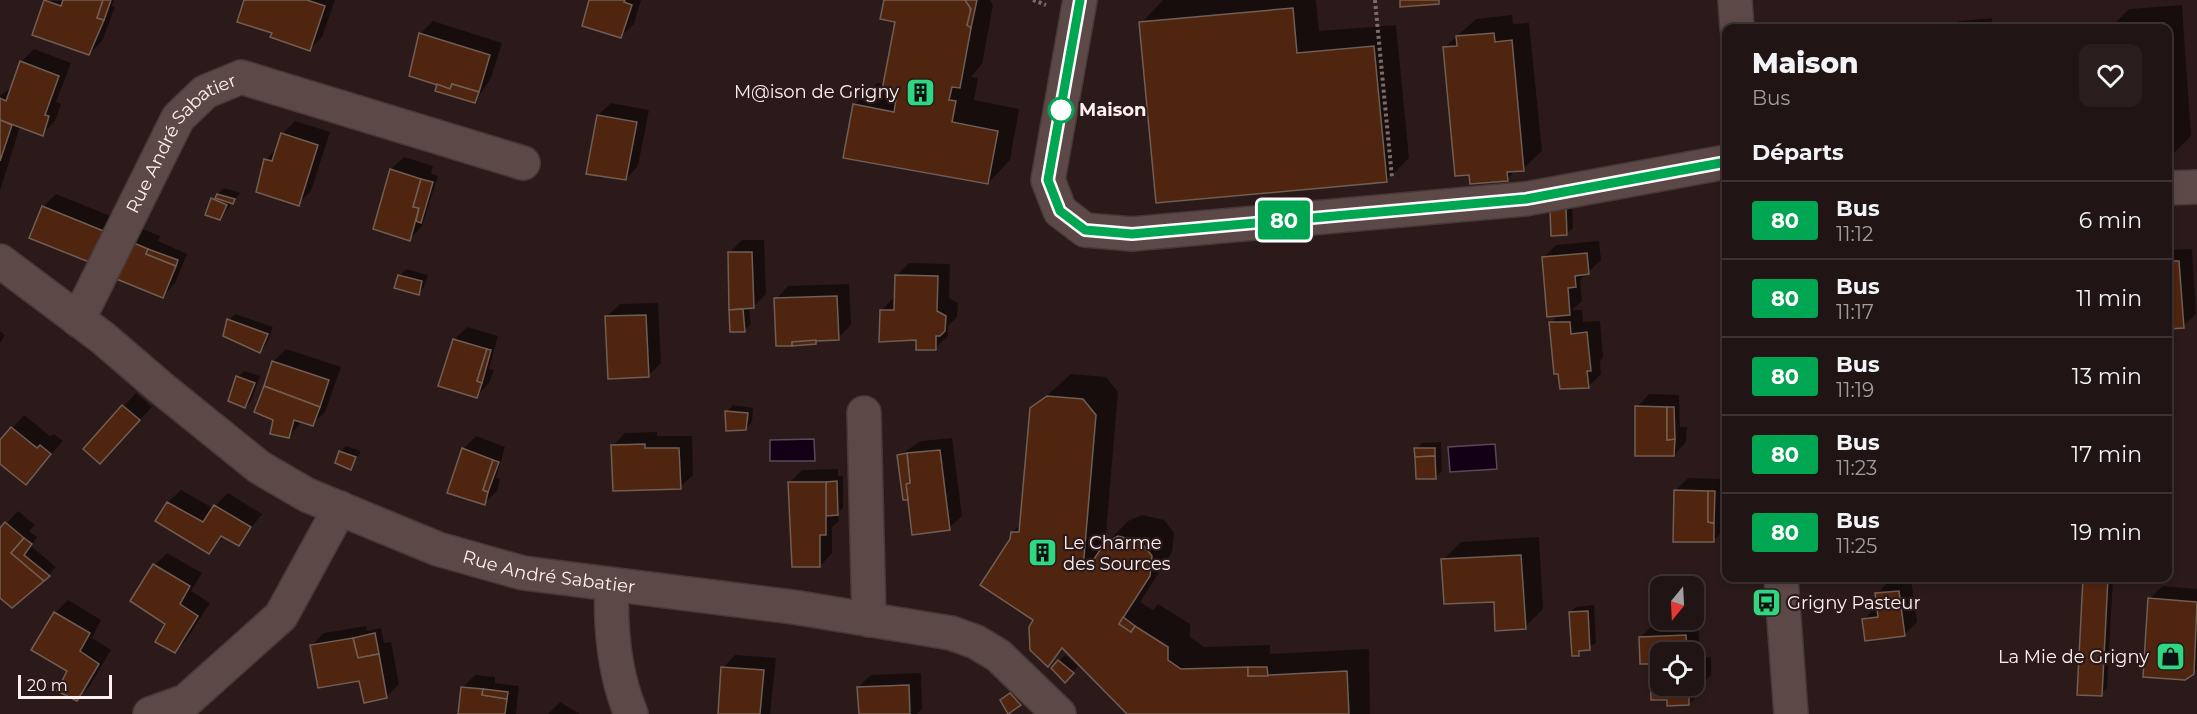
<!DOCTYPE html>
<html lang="fr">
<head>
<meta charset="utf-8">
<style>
	body { margin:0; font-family:Montserrat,sans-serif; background:#291d1d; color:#f1f3f6; height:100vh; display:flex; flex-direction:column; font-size:22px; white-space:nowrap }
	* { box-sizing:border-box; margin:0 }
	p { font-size:20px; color:#a29ea0 }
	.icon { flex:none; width:33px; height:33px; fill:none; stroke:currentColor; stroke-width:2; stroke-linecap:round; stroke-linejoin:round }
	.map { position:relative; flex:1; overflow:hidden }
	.side { position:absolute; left:1722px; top:24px; width:450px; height:558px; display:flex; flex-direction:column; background:#211414; border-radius:12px; box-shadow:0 3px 9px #0003,0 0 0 2px #3e3334 }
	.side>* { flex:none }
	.badge { padding:0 12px; border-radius:4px; font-size:21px; line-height:39px }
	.needle { width:39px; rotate:198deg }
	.buttons { position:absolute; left:1650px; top:576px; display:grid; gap:12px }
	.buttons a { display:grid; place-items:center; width:54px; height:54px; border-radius:12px; background:#211414; box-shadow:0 3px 9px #0003,0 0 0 2px #3e3334; font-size:30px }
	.scale { position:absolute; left:18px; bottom:15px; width:94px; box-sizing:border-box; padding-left:6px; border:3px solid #fdf0ef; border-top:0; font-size:16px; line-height:21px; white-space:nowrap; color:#fdf0ef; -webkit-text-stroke:4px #2c1a1a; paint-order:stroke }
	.map>.badge { position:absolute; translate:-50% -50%; box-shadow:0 0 0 3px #fff }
	h2 { padding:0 30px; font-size:22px; line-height:54px }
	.round { display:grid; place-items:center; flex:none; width:63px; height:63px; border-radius:12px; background:#291d1d }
	.summary { display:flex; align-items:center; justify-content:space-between; height:102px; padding:0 30px }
	h1 { font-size:28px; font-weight:800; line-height:45px }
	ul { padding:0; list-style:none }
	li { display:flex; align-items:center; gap:18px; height:78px; padding:0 30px; border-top:2px solid #3e3334 }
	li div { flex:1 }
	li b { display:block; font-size:22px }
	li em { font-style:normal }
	li .badge { min-width:66px; font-weight:700; text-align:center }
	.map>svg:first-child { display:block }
	.water { fill:#130016; stroke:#594857; stroke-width:1.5 }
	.shadow { fill:#0007; fill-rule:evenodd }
	.building { fill:#50250f; stroke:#705d54; stroke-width:1.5 }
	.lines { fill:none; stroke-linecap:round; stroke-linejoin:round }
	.minor-casing { stroke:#473938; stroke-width:36 }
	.path { stroke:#7c6c6b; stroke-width:4; stroke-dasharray:3 3; stroke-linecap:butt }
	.minor { stroke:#5d4848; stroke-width:33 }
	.line-casing { stroke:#fff; stroke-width:14 }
	.line { stroke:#00a651; stroke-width:9 }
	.stop-dot { fill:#fff; stroke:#00a651; stroke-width:3 }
	.labels { text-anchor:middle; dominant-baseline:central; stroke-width:4.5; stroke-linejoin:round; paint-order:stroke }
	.poi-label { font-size:18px; fill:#fdf0ef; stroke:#2c1a1a; text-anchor:end }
	.stop-label { font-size:18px; font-weight:bold; fill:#fdf0ef; stroke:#2c1a1a; text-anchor:start }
	.street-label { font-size:18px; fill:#fdf0ef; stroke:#2c1a1a }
</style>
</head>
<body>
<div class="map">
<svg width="2197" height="714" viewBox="0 0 2197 714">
	<rect width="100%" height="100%" fill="#2c1a1a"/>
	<!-- water -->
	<g class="water">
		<path d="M814,439L815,461H770V440Z"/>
		<path d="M1495,444L1497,469L1450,472L1448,447Z"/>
	</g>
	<!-- shadow -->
	<g class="shadow">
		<path d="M114,0L112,6L115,7L102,41L89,54L45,1Z"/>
		<path d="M246,0H335L322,37L310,49L273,32Z"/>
		<path d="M591,0H641L634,24L621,36Z"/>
		<path d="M885,0H990L993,5L982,64L971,77L978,78L974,100L1019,109L1010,160L988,183L854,105L877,83L885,84L897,21Z"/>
		<path d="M1163,0H1316L1319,31L1396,25L1409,158L1386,181L1141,23Z"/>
		<path d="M2182,5L2191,136L2173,154H2168V28L2111,27L2129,9Z"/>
		<path d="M1512,15L1513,24L1529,23L1542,151L1523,169L1516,170L1507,179L1444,48L1476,19Z"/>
		<path d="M1992,18L1993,28H1951L1959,21Z"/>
		<path d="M433,21L502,43L491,78L475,102L439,84L420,34Z"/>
		<path d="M34,49L71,63L56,102L61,104L55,121L42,134L20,126L0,191V96L13,86L21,62Z"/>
		<path d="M611,103L649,110L638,166L626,179L598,115Z"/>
		<path d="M295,121L330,132L311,191L298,204L266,160L277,148L282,134Z"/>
		<path d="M404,157L433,166L431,174L438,176L422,226L410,239L374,228L391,169Z"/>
		<path d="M224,188L240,193L220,219L212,199Z"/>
		<path d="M56,194L118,219L106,249L43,207Z"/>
		<path d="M1572,203L1573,228L1566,234L1552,210Z"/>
		<path d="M143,229L160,236L158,241L187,254L175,283L163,296L130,241Z"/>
		<path d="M742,240H764L766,294L753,307H749L751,324L745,330L731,331L730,252Z"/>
		<path d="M1599,241L1601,260L1580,280L1582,301L1572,310H1582L1583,322L1600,321L1603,357L1600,361L1601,374L1588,387L1551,323L1559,314L1543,258L1556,245Z"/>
		<path d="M2192,249L2196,314L2183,326L2168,327V250Z"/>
		<path d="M909,263L950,264L949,298L958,303L957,317L948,326V336L935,348L918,338L906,341H881L882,310L894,297L896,276Z"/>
		<path d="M406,269L428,275L424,287L418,293L400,276Z"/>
		<path d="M849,284L851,325L838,338L819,339L815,343L776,299L788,286Z"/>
		<path d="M658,303L661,363L648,376L607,316L620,304Z"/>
		<path d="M235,314L273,327L266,345L260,351L229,320Z"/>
		<path d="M467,327L498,336L489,369L494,370L489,383L477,396L454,340Z"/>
		<path d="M0,331L5,335L0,343Z"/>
		<path d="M286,349L341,367L325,412L312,424L302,421L288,437L275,419L256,411L274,361Z"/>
		<path d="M244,371L260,376L251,401L245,407L238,377Z"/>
		<path d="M1071,374L1106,377L1118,392L1105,545L1128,521L1142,515L1164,520L1174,533L1172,552L1140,602L1153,610L1158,604L1190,624V637L1204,647L1270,645V654L1369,649L1370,714H1130L1064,649L1048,665L1012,539V532L1021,524L1032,409Z"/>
		<path d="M136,393L152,407L112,449L85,448Z"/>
		<path d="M1649,394L1679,395L1680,427H1687L1686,442L1674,455L1637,407Z"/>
		<path d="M733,405L753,408L752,422L746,429L727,412Z"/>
		<path d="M24,415L50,436L54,434L63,441L26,483L0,462V442Z"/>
		<path d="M657,432V436H692L693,475L680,487L613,446L625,433Z"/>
		<path d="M476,436L505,447L496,478L500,479L497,491L484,503L463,449Z"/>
		<path d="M952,438L962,516L949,528L909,498L898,456L921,441Z"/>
		<path d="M1441,442L1442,471L1436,477L1416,449L1422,443Z"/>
		<path d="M346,446L361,451L351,468L340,452Z"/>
		<path d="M838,469V476H843V508L838,513L839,521L832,527V553L820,566L789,483L802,470Z"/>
		<path d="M1688,478L1720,479V510H1726V528L1713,541L1675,491Z"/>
		<path d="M181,490L213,508L228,493L262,514L238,545L224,536L209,552L157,521L168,502Z"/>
		<path d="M18,511L35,525L29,531L37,537L31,546L56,567L49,575L0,596V530Z"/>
		<path d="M1539,537L1543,609L1525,627L1443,560L1461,542Z"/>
		<path d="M167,553L202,573L191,591L210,603L187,639L175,651L155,565Z"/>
		<path d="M2085,578H2113L2107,688L2101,694H2078Z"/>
		<path d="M1911,579L1917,622L1904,635L1864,619L1878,606L1876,594L1889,581Z"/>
		<path d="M2163,586L2197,589V669L2193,673L2150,598Z"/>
		<path d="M68,600L101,620L92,638L111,650L89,687L76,699L69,670L33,650L55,613Z"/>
		<path d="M1594,605L1596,643L1579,654L1570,613L1576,607Z"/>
		<path d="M1698,623L1700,658L1711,657V675L1701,685L1702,691L1689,704L1668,699H1652L1651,662L1641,637L1653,625ZM1660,652H1694V686H1660Z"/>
		<path d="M366,626L367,631L381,628L384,643L391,642L399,684L387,696L311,646L324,633Z"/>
		<path d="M735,655L776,658L770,714H720L723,668Z"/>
		<path d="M1065,655L1078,666L1065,681L1053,668Z"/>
		<path d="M921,673L922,709L917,714H860L858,687L871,675Z"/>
		<path d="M475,675L495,677V683L519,686L516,714H459L462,688Z"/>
		<path d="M1017,688L1026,698L1009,712L1008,695Z"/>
		<path d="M560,702L580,714H548Z"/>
	</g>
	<!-- building -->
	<g class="building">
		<path d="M44,0L61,6L63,0H103L97,18L104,20L89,55L32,35Z"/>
		<path d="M103,0H111L104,20L97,18Z"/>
		<path d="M244,0H307L325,6L310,51L270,37L272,33L237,22Z"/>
		<path d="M589,0H625L624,2L632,5L621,38L582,26Z"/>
		<path d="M884,0H965L970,7L971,18L967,25L971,28L960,88L952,87L949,100L956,101L952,122L998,131L988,184L843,158L853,104L894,112L897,93L882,90L895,22L880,19Z"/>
		<path d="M965,0H977L971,28L967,25L971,9Z"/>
		<path d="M1400,0H1439V4L1400,7Z"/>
		<path d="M1293,8L1297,53L1374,46L1387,182L1156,203L1139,22Z"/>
		<path d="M2164,23V28H2110V26Z"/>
		<path d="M419,33L490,55L479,92L452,84L450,89L409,76Z"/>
		<path d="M1494,33L1495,42L1512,40L1524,171L1507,172L1508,181L1470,184L1469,175L1455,176L1443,47L1457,46L1456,36Z"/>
		<path d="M20,61L59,76L45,115L49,116L43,136L0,120V98L6,101Z"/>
		<path d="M2168,73L2173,155L2168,156Z"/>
		<path d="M437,84L450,89L452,84L479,92L475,103L435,91Z"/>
		<path d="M597,115L637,122L626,180L586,174Z"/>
		<path d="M0,120L12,125L0,161Z"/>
		<path d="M281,133L318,145L299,206L256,192L264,159L272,161Z"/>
		<path d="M390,169L421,179L413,207L419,208L410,241L373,229Z"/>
		<path d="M421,179L433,182L421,223L416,221L419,208L413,207Z"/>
		<path d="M217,194L235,199L233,204L215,198Z"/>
		<path d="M211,198L227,205L220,220L205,215Z"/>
		<path d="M42,206L106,232L94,264L29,238Z"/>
		<path d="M1550,209H1566L1567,235L1551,236Z"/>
		<path d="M129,241L148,249L146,254L176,266L163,298L114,278Z"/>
		<path d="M148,249L178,260L176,266L146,254Z"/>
		<path d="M728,252H752L754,308L729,310Z"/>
		<path d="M1587,253L1589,274L1575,276L1576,287L1568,288L1570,315L1547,317L1542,257Z"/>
		<path d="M2168,261H2179L2184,328L2168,329Z"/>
		<path d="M398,275L422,281L419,295L394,288Z"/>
		<path d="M895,275L938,276L937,311L946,316L945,331L940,336H936V350H916V340L879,342L880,310H894Z"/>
		<path d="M837,296L839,340L792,342V346H776L774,298Z"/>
		<path d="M743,309L745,332H730L729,310Z"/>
		<path d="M646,315L649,377L608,379L605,316Z"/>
		<path d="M227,319L268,334L260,353L223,336Z"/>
		<path d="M1549,322H1570L1571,334L1587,332L1591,371H1587L1589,388L1560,389L1558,374H1554Z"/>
		<path d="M453,339L487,349L477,381L482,383L477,398L438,386Z"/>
		<path d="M816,340V344L792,346V342Z"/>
		<path d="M487,349L491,350L482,383L477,381Z"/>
		<path d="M272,361L329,380L320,407L264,386Z"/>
		<path d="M236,376L255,383L245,408L228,401Z"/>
		<path d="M264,386L320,407L313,426L294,420L289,438L270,434L273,420L254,412Z"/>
		<path d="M1047,396L1083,399L1096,415L1083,569L1086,571L1104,544L1118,536L1141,542L1152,556L1150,576L1119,624L1131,632L1135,626L1168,647V660L1181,669L1248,667V676L1347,671L1349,714H1127L1062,648L1048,667L1030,650L1029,627L1033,620L980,585L1010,539L1011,532H1019L1030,408Z"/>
		<path d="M122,405L140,420L100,464L83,449Z"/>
		<path d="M1635,406L1667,407V440L1675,439L1674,456H1635Z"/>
		<path d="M1667,407H1674L1675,439L1667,440Z"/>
		<path d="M725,411L748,413L746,430L726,431Z"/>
		<path d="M11,427L37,448L40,445L51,454L26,485L0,464V440Z"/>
		<path d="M645,444V448H679L681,489L613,491L611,445Z"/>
		<path d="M462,448L493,460L483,490L488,492L485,505L447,493Z"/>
		<path d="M1414,448H1435V456L1415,457Z"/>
		<path d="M940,450L950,530L912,535L906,484L910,483L907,453Z"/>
		<path d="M339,451L356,457L351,470L335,463Z"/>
		<path d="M907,453L910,483L906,484L908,500H903L897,455Z"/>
		<path d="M1435,456L1436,479H1416L1415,457Z"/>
		<path d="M493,460L499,462L488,492L483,490Z"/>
		<path d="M837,481L838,515L826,516V482Z"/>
		<path d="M788,482H826V535H820V567H792Z"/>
		<path d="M1674,490L1708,491V522L1714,523V542H1673Z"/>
		<path d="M1708,491H1715L1714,523L1708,522Z"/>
		<path d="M167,502L203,522L214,505L251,527L239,546L221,536L209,554L155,521Z"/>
		<path d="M5,522L24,538L11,553L44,581L12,608L0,598V528Z"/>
		<path d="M24,538L32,544L24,555L50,576L44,581L11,553Z"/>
		<path d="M1521,555L1526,629L1495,631L1494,602L1444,604L1441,559Z"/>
		<path d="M153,564L190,586L180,604L198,616L175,653L155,642L165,624L130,601Z"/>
		<path d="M2083,578H2108L2102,696L2077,695Z"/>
		<path d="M1899,591L1905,636L1865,641L1862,619L1878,617L1875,593Z"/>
		<path d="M2148,598L2197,602L2194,674L2185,680L2143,677Z"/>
		<path d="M1588,611L1590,650L1579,651V656H1572L1569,612Z"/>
		<path d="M54,612L90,633L80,651L99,664L77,701L57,691L67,671L31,650Z"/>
		<path d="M1123,617L1135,626L1131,632L1119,624Z"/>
		<path d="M375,633L379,654L358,658L353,638Z"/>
		<path d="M1686,635L1687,652H1660V686H1694V670L1698,669L1699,690H1689V705L1667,706V700H1651L1650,664H1640L1639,637Z"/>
		<path d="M353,638L358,658L379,654L387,698L364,703L359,681L318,688L310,645Z"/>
		<path d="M1058,660L1074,673L1065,683L1051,668Z"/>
		<path d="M721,667L764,670L760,714H718Z"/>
		<path d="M1248,667H1267L1268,676H1248Z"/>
		<path d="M909,685L910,714H859L857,687Z"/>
		<path d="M461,687L483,689L482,695L507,699L505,714H458Z"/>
		<path d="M483,689L508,692L507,699L482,695Z"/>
		<path d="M1010,693L1021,705L1008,714L1000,700Z"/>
	</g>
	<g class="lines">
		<defs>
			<g id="minor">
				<path d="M1080,0L1048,180L1060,211L1085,230L1132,234L1525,199L1726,162"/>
				<path d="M1735,0L1737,28"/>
				<path d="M2168,188L2197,187"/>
				<path id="s1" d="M0,261L103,338L160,387L259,467L307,495L438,549L523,573L793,607L951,633L976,642L999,656L1059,714"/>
				<path id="s2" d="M78,320L178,118L205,92L241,77L523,163"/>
				<path d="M864,413L869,620"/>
				<path d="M1781,578L1791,714"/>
				<path d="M612,586C610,628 615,675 631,714"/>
				<path d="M150,714L186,701L281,616L340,508"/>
			</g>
		</defs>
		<!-- minor casing -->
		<use href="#minor" class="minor-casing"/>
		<!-- path -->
		<g class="path">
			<path d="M1033,0L1046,5"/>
			<path d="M1375,0L1392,178"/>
		</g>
		<!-- minor -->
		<use href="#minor" class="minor"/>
	</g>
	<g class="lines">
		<defs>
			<path id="line" d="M1080,0L1048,180L1060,211L1085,230L1132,234L1526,199L1726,162"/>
		</defs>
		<!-- line casing -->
		<use href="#line" class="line-casing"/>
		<!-- line -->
		<use href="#line" class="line"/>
	</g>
	<!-- icons -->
	<defs>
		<symbol id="building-square" viewBox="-11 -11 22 22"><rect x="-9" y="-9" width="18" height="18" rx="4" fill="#2ed883" stroke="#2c1a1a"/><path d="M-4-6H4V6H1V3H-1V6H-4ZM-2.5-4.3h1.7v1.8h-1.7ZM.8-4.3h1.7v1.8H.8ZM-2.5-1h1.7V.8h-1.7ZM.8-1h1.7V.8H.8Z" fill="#111"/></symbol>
		<symbol id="bus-square" viewBox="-11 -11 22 22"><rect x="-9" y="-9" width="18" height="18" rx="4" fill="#2ed883" stroke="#2c1a1a"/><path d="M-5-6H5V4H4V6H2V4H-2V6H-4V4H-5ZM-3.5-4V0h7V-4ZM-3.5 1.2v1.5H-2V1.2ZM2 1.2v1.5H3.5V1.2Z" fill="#111"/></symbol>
		<symbol id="shop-square" viewBox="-11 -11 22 22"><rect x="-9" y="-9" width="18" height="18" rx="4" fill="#2ed883" stroke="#2c1a1a"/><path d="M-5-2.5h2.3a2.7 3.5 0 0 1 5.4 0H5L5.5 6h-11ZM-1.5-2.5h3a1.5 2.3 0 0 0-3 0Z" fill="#111"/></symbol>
	</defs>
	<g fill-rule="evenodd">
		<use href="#building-square" x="904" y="76" width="33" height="33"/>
		<use href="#building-square" x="1026" y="536" width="33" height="33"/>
		<use href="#bus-square" x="1750" y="586" width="33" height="33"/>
		<use href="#shop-square" x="2154" y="640" width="33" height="33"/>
	</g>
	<!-- markers -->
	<circle class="stop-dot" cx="1061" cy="110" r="12"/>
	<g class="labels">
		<!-- poi labels -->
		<g class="poi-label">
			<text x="899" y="92">M@ison de Grigny</text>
			<text x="1063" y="543" text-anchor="start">Le Charme<tspan x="1063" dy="21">des Sources</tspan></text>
			<text x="1787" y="603" text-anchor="start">Grigny Pasteur</text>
			<text x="2149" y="657">La Mie de Grigny</text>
		</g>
		<!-- stop labels -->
		<g class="stop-label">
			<text x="1079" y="110">Maison</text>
		</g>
		<!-- street labels -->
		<g class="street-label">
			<text stroke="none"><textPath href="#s2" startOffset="208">Rue André Sabatier</textPath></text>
			<text stroke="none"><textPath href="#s1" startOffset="642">Rue André Sabatier</textPath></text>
		</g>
	</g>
</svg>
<div class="buttons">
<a><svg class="needle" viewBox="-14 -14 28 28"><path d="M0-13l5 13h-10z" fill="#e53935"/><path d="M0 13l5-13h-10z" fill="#a29ea0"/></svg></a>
<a><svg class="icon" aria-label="locate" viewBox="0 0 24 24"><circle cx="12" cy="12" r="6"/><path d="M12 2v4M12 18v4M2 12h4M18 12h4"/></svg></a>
</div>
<div class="scale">20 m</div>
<b class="badge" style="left:1284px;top:220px;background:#00a651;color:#fff">80</b>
<section class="side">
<div class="summary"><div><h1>Maison</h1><p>Bus</p></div><a class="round"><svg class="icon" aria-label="heart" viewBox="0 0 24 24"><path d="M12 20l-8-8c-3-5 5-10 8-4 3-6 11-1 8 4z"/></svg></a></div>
<h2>Départs</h2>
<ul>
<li><span class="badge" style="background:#00a651;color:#fff">80</span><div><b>Bus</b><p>11:12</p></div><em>6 min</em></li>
<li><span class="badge" style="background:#00a651;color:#fff">80</span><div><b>Bus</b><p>11:17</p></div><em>11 min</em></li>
<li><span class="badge" style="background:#00a651;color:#fff">80</span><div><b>Bus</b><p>11:19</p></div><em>13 min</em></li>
<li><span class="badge" style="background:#00a651;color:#fff">80</span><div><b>Bus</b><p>11:23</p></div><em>17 min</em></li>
<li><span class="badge" style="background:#00a651;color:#fff">80</span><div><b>Bus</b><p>11:25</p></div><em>19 min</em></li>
</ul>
</section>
</div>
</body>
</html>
